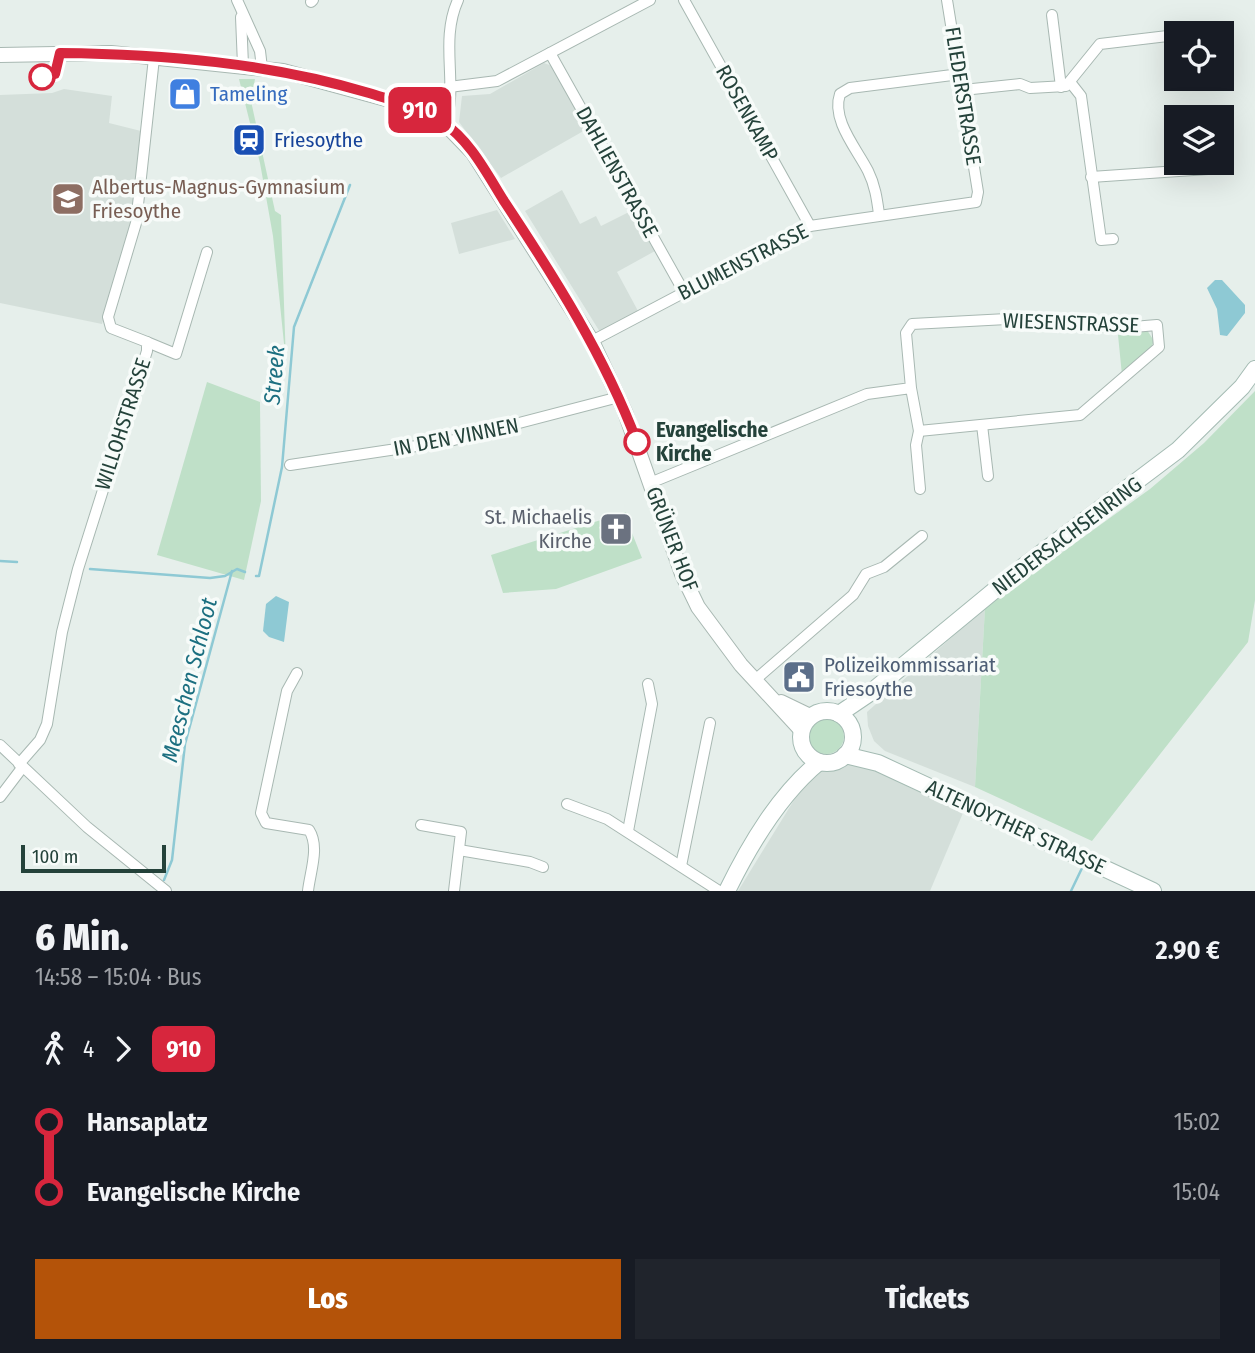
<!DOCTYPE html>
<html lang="de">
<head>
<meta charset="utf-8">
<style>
	body { margin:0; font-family:"Fira Sans Condensed",sans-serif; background:#20242c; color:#f1f3f6; height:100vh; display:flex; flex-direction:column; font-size:26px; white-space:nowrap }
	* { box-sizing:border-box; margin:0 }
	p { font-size:23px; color:#9ea1a6 }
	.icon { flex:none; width:38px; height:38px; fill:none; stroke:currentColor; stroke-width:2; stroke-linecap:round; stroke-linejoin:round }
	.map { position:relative; height:891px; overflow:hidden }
	.panel { display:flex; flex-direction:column; background:#171b24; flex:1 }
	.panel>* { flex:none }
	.badge { padding:0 14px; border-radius:10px; font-size:24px; line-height:46px }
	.fabs { position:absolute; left:1164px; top:21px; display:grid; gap:14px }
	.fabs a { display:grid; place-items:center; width:70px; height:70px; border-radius:0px; background:#171b24; box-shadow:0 7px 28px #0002; font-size:35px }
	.scale { position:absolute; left:21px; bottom:18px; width:145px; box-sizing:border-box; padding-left:7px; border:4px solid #24423a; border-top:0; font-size:19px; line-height:24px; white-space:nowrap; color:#24423a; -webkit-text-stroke:5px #f7fbf9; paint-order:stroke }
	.map>.badge { position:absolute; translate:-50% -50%; box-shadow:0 0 0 4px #fff }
	.legs { display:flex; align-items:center; gap:10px; height:77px; padding:0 35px; font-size:23px }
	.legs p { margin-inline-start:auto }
	.headline { display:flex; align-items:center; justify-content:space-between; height:119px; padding:0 35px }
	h1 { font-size:38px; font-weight:800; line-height:52px }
	.cta { display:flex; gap:14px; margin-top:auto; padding:14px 35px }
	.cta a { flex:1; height:80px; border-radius:0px; background:#b45309; color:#fff; font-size:28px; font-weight:800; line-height:80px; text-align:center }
	.cta a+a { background:#20242c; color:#f1f3f6 }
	ul { padding:0 35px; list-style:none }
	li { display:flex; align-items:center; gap:24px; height:70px; font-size:26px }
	li i { display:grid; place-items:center; width:10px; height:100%; margin:0 9px; background:currentColor }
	li i::after { content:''; width:18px; height:18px; margin:-9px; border:5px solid; border-radius:50%; background:#171b24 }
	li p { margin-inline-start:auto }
	li:first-child i { background:linear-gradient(#0000 50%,currentColor 0) }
	li:last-child i { background:linear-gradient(currentColor 50%,#0000 0) }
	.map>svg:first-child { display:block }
	.built { fill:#d4dfda }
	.green { fill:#bfe0c8 }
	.water { fill:#8ec9d4 }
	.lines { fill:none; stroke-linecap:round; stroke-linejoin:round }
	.stream { stroke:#8ec9d4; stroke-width:2.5 }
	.minor-casing { stroke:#a8b8b2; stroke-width:12 }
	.tertiary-casing { stroke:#a8b8b2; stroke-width:16 }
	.secondary-casing { stroke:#a4bbb3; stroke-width:18 }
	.minor { stroke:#fff; stroke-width:10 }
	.tertiary { stroke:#fff; stroke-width:14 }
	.secondary { stroke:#fff; stroke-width:16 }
	.line-1-casing { stroke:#fff; stroke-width:16 }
	.line-1 { stroke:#d7263d; stroke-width:10 }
	.stop-1-dot { fill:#fff; stroke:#d7263d; stroke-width:3.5 }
	.labels { text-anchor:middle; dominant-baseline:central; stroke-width:7; stroke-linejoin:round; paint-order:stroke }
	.shop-label { font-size:21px; fill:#366cbe; stroke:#f7fbf9; text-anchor:start }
	.street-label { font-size:21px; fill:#24423a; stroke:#f7fbf9 }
	.transit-label { font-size:21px; fill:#164399; stroke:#f7fbf9; text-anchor:start }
	.education-label { font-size:21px; fill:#785e54; stroke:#f7fbf9; text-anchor:start }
	.stop-label { font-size:21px; font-weight:bold; fill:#24423a; stroke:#f7fbf9; text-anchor:start }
	.worship-label { font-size:21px; fill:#5b616d; stroke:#f7fbf9; text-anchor:end }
	.service-label { font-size:21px; fill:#4e5e75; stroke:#f7fbf9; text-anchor:start }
	.water-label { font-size:23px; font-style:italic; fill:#1c6f80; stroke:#f7fbf9 }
</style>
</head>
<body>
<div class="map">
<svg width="1255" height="891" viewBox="0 0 1255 891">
	<rect width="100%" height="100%" fill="#e6efeb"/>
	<!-- built -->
	<g class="built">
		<path d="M544,63L552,66L587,129L501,178L459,122L462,96L490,94Z"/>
		<path d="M64,89L112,96L109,123L141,131L131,228L102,324L0,303V95L52,93Z"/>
		<path d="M562,190L580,224L596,216L601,226L631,211L655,251L617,272L638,311L600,332L525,211Z"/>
		<path d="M497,210L515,239L459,254L451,223Z"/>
		<path d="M985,608L975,787L885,751L874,741L868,726L867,712Z"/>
		<path d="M846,763L863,765L963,813L930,891H738L807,779L824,768Z"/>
	</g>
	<!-- green -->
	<g class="green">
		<path d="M239,79H255L251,101L275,211L281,215L286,363L273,236L260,163Z"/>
		<path d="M1147,330L1154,341L1151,348L1122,375L1118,335Z"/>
		<path d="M207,382L260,402L261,501L244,580L157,555Z"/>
		<path d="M1255,391V600L1248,642L1092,841L975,787L985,608L1150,489L1204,443Z"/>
		<path d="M626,512L628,517L599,527L605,542L632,533L642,558L556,589L503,593L491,555Z"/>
		<circle cx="826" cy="736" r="18"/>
	</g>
	<!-- water -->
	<g class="water">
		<path d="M1215,280H1222L1245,305V313L1227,336L1220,335L1217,309L1207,288Z"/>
		<path d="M276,596L289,602L284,642L269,637L263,631L266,604Z"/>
	</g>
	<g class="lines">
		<!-- stream -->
		<g class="stream">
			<path d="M0,561L17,562"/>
			<path d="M90,569L210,578L225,576L237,569L245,572"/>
			<path d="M256,576H259L282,467L294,327L350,185"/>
			<path d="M164,880L172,860L185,744L232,571"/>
			<path d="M1071,891L1083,866"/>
		</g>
		<defs>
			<g id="minor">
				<path d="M237,0L260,51L262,68"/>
				<path d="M684,0L810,226"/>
				<path d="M311,2L313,0"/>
				<path d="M1052,15L1061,87"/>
				<path d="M241,17L243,65"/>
				<path d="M1187,33L1210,30L1213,33"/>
				<path d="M550,53L684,292"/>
				<path d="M1070,82L1081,96L1101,240L1113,239"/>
				<path d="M449,87L497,81L650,0"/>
				<path d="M963,90L1020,84L1030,88L1066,86L1100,44L1176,35"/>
				<path d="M432,115L449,87"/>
				<path d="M445,124C459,85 439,42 458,0"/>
				<path d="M1091,177L1208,169L1223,164"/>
				<path d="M879,214C877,199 875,185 868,171C857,149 831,120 840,94L850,88L960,74"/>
				<path d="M592,341L810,226L976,202L978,192L947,0"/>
				<path d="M147,342L176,354L207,252"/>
				<path d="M982,425L988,476"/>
				<path d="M919,431L916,445L920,489"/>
				<path d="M290,465L450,441L619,397"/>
				<path d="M650,483L867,394L911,388L906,333L912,324L1007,319L1121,328L1157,325L1159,347L1080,415L919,431L911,388"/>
				<path d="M297,673L287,691L261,813L266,823L309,830C320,847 310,872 308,891"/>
				<path d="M755,680L853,595L866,574L884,567L922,536"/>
				<path d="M0,745L87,827L166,891"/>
				<path d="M19,764L40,740L47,724L62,632L78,569L147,351V342L111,328L108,317L136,223L154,58"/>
				<path d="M0,797L22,768"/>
				<path d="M567,804L607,819L719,891"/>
				<path d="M421,825L461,832L454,891"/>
				<path d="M628,831L652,704L648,684"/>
				<path d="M459,850L530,862L543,867"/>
				<path d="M681,866L710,723"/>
			</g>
			<g id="tertiary">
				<path d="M0,55L111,53L283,71L408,105L445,124L473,153L592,341L625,412L682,574L698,607L741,665L801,730"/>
				<path d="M781,702L810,716"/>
			</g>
			<g id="secondary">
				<circle cx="827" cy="737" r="26"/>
				<path d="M839,714L870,693L1024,566L1178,450L1242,387L1255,369"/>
				<path d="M845,755L878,763L1153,891"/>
				<path d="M727,891C750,844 779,795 819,762"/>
			</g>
		</defs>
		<!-- minor casing -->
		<use href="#minor" class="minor-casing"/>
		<!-- tertiary casing -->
		<use href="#tertiary" class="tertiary-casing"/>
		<!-- secondary casing -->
		<use href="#secondary" class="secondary-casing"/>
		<!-- minor -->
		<use href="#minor" class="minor"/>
		<!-- tertiary -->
		<use href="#tertiary" class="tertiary"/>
		<!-- secondary -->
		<use href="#secondary" class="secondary"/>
	</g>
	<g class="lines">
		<defs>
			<path id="line-1" d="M42,77L55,74L60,53C164,54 269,63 369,93C394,101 420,107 442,122C470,140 487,174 504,201C555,278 604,355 637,442"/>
		</defs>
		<!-- line-1 casing -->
		<use href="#line-1" class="line-1-casing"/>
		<!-- line-1 -->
		<use href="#line-1" class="line-1"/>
	</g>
	<!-- icons -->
	<defs>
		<symbol id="shop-square" viewBox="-11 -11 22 22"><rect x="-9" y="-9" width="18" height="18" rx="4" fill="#3f7fe0" stroke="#f7fbf9"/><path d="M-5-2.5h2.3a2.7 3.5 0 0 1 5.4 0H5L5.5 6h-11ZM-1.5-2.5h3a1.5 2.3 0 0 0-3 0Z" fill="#fff"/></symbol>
		<symbol id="station-square" viewBox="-11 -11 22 22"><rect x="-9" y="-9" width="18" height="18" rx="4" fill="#1a4fb4" stroke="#f7fbf9"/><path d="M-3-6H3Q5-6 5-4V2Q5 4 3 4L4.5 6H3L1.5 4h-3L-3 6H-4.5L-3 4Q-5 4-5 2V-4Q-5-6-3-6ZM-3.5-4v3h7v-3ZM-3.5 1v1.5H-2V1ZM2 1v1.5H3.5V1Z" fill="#fff"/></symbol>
		<symbol id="school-square" viewBox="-11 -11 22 22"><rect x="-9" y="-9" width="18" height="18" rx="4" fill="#8d6e63" stroke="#f7fbf9"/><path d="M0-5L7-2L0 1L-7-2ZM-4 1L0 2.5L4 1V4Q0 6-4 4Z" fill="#fff"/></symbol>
		<symbol id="church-square" viewBox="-11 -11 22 22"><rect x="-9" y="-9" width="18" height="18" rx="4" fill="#6b7280" stroke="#f7fbf9"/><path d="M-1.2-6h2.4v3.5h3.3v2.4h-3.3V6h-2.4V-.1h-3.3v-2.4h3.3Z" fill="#fff"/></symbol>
		<symbol id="civic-square" viewBox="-11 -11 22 22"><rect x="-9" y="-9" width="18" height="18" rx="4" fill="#5c6f8a" stroke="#f7fbf9"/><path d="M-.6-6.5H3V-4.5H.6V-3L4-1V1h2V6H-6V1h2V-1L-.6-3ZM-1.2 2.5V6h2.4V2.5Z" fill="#fff"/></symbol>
	</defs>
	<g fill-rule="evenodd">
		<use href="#shop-square" x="166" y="75" width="38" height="38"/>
		<use href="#station-square" x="230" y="121" width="38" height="38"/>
		<use href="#school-square" x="49" y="180" width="38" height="38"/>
		<use href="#church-square" x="597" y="510" width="38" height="38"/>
		<use href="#civic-square" x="780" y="658" width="38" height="38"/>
	</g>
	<!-- markers -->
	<g class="stop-1-dot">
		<circle cx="42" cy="77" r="12"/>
		<circle cx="637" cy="442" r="12"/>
	</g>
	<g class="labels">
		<!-- shop labels -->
		<g class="shop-label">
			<text x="210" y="94">Tameling</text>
		</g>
		<!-- street labels -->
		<g class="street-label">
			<text transform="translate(963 96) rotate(81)">FLIEDERSTRASSE</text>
			<text transform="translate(747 113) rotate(61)">ROSENKAMP</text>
			<text transform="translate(617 172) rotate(61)">DAHLIENSTRASSE</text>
			<text transform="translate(743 262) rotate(-27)">BLUMENSTRASSE</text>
			<text transform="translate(1071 323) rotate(2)">WIESENSTRASSE</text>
			<text transform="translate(123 424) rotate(-72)">WILLOHSTRASSE</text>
			<text transform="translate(456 437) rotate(-11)">IN DEN VINNEN</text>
			<text transform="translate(1067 536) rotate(-37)">NIEDERSACHSENRING</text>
			<text transform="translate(672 539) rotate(69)">GRÜNER HOF</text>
			<text transform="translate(1016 827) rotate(25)">ALTENOYTHER STRASSE</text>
		</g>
		<!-- transit labels -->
		<g class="transit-label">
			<text x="274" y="140">Friesoythe</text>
		</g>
		<!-- education labels -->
		<g class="education-label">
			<text x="92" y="187">Albertus-Magnus-Gymnasium<tspan x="92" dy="24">Friesoythe</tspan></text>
		</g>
		<!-- stop labels -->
		<g class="stop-label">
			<text x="656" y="430">Evangelische<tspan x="656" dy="24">Kirche</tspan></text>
		</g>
		<!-- worship labels -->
		<g class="worship-label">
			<text x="592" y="517">St. Michaelis<tspan x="592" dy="24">Kirche</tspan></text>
		</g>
		<!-- service labels -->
		<g class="service-label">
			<text x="824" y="665">Polizeikommissariat<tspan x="824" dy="24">Friesoythe</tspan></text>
		</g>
		<!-- water labels -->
		<g class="water-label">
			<text transform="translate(274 375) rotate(-85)">Streek</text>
			<text transform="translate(189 680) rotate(-76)">Meeschen Schloot</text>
		</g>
	</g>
</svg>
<div class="fabs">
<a><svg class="icon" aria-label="locate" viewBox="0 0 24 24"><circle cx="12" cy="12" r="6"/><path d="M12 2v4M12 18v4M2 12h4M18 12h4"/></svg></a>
<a><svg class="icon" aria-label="layers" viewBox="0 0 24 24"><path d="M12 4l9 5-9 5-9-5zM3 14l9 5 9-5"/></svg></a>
</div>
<div class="scale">100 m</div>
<b class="badge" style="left:420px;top:110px;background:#d7263d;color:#fff">910</b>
</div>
<section class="panel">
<div class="headline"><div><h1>6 Min.</h1><p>14:58 – 15:04 · Bus</p></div><b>2.90 €</b></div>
<div class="legs"><svg class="icon" aria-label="walk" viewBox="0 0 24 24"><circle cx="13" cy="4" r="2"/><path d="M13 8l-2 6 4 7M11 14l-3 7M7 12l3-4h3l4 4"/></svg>4<svg class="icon" aria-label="forward" viewBox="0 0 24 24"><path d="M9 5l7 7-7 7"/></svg><b class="badge" style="background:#d7263d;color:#fff">910</b></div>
<ul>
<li><i style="color:#d7263d"></i><b>Hansaplatz</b><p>15:02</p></li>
<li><i style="color:#d7263d"></i><b>Evangelische Kirche</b><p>15:04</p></li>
</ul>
<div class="cta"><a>Los</a><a>Tickets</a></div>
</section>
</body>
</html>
